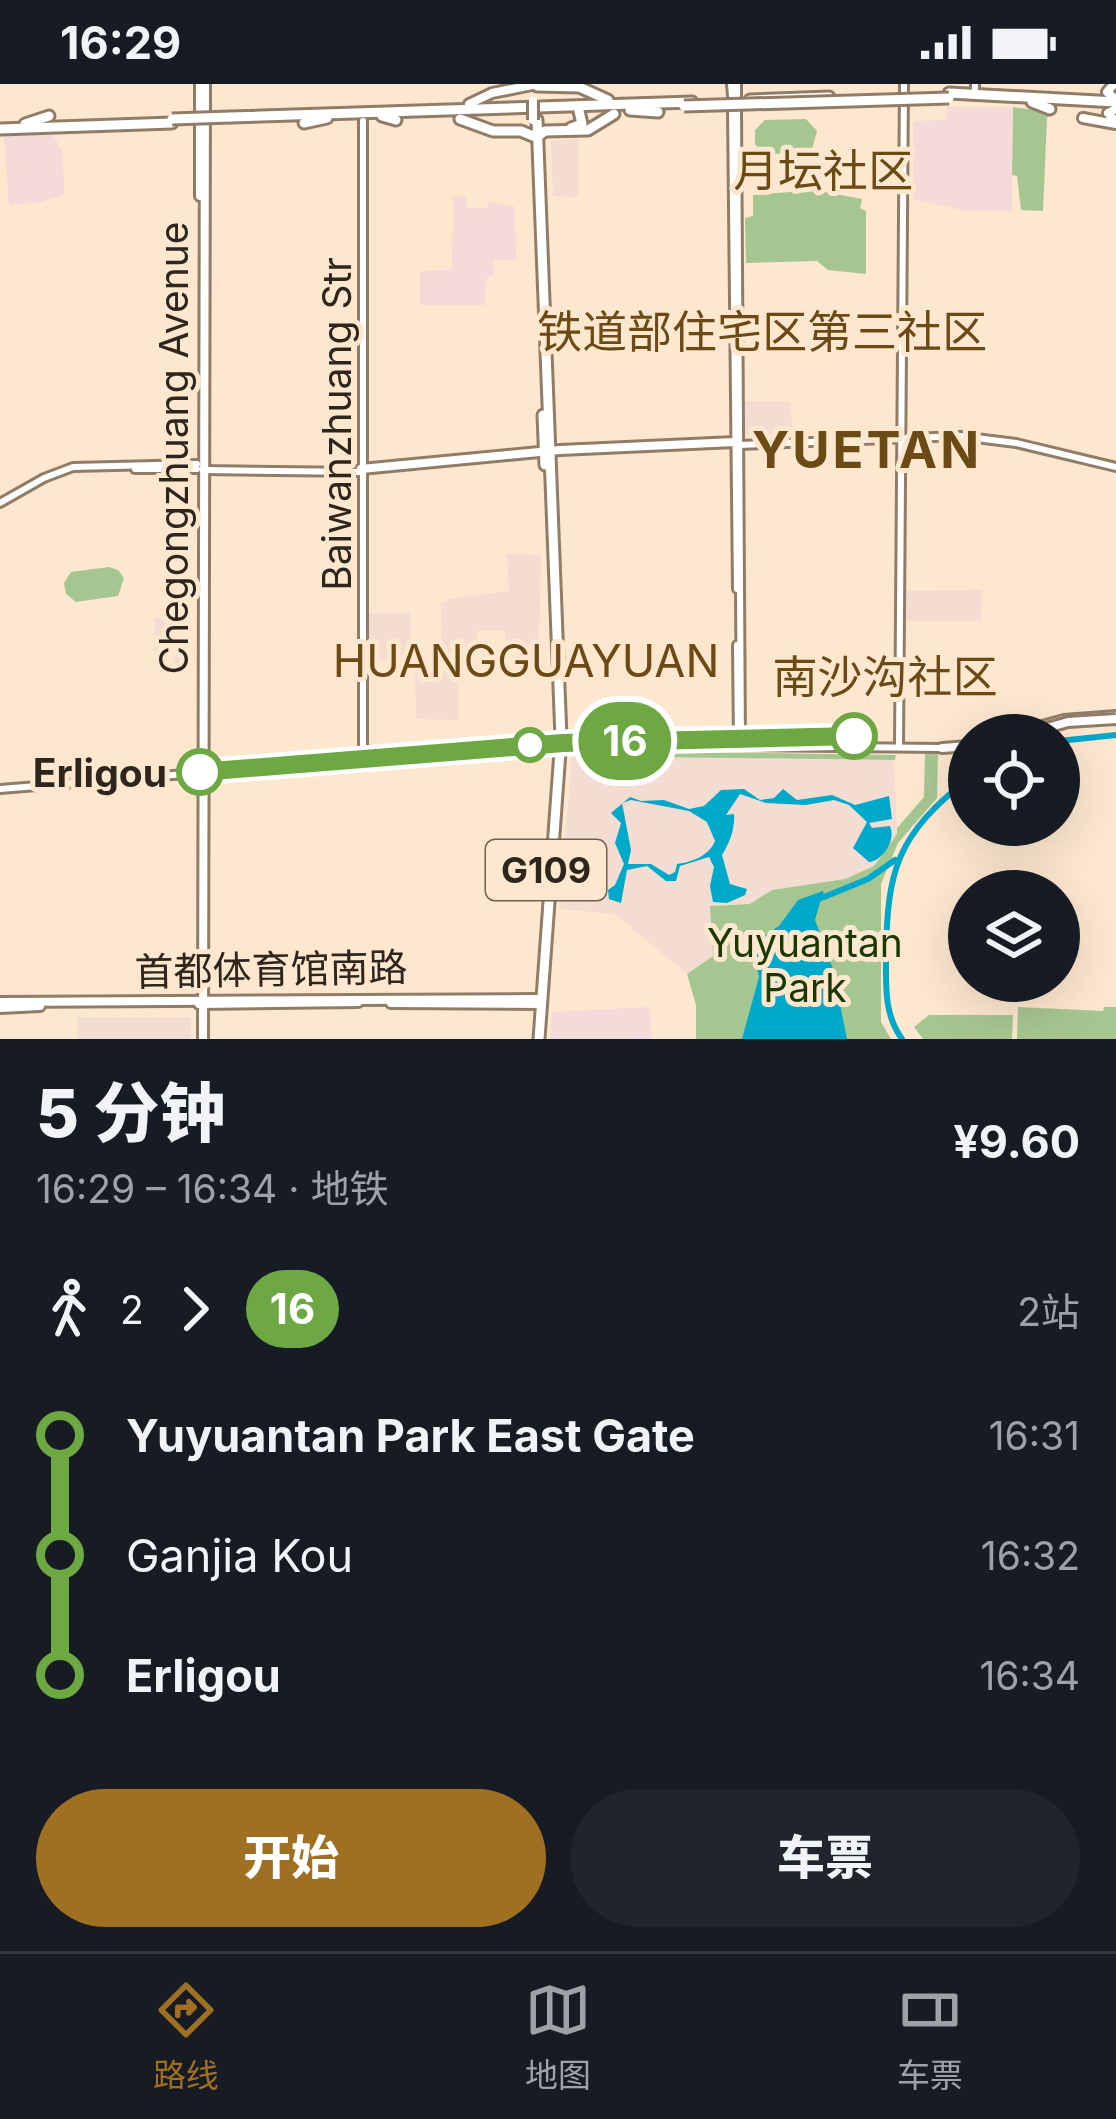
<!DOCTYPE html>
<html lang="zh">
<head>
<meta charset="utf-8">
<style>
	body { margin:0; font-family:Inter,"Noto Sans SC",sans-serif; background:#20242c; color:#f1f3f6; height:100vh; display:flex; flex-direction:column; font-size:45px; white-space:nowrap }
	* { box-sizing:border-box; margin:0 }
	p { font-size:39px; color:#9ea1a6 }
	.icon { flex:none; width:66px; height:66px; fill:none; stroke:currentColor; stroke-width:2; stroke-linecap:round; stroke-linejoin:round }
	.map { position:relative; height:955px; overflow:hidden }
	.sheet { display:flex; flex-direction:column; background:#171b24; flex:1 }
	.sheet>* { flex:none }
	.badge { padding:0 24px; border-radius:39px; font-size:42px; line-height:78px }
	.controls { position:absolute; left:948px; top:630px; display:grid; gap:24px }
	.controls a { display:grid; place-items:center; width:132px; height:132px; border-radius:50%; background:#171b24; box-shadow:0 12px 48px #0002; font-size:60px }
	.map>.badge { position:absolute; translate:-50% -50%; box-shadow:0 0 0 6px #fff }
	.legs { display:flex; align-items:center; gap:18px; height:132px; padding:0 36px; font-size:39px }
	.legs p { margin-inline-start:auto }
	.headline { display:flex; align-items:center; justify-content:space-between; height:204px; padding:0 36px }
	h1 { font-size:66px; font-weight:800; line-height:90px }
	.button { display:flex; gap:24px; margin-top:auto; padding:24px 36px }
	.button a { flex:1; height:138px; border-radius:72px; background:#9f6f22; color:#fff; font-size:48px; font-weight:800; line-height:138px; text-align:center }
	.button a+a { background:#20242c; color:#f1f3f6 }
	ul { padding:0 36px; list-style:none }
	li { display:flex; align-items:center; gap:42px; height:120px; font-size:45px }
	li i { display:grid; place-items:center; width:18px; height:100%; margin:0 15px; background:currentColor }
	li i::after { content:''; width:30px; height:30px; margin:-15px; border:9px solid; border-radius:50%; background:#171b24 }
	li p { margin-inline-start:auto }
	li:first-child i { background:linear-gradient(#0000 50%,currentColor 0) }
	li:last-child i { background:linear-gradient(currentColor 50%,#0000 0) }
	.status { display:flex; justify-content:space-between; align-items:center; height:84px; padding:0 60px; background:#171b24; direction:ltr }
	.status svg { height:33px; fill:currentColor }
	.menu { display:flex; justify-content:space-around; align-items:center; height:168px; border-top:3px solid #363941; background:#171b24; font-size:33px; color:#9ea1a6 }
	.menu a { display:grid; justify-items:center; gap:6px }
	.menu .selected { color:#9f6f22 }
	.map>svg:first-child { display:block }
	.commercial { fill:#f3dcd1 }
	.medical { fill:#f5dada }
	.green { fill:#a6c691 }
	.water { fill:#00a8ca; fill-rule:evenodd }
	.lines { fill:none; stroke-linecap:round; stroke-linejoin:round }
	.canal { stroke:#00a8ca; stroke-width:6 }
	.secondary-casing { stroke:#917d67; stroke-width:12 }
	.primary-casing { stroke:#917d67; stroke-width:14 }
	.trunk-casing { stroke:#917d67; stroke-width:15 }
	.secondary { stroke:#fff; stroke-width:6 }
	.primary { stroke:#fff; stroke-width:8 }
	.trunk { stroke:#fff; stroke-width:9 }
	.primary-bridge-casing { stroke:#917d67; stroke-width:14; stroke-linecap:butt }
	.trunk-bridge-casing { stroke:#917d67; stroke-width:15; stroke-linecap:butt }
	.primary-bridge { stroke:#fff; stroke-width:8 }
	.trunk-bridge { stroke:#fff; stroke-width:9 }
	.line-1-casing { stroke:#fff; stroke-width:27 }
	.line-1 { stroke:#6da843; stroke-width:18 }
	.stop-1-dot { fill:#fff; stroke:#6da843; stroke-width:6 }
	.labels { text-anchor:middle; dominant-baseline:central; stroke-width:10; stroke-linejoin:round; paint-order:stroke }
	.shield { fill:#fde7cf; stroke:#6c6052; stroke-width:3 }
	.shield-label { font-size:36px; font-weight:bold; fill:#2e261d }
	.street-label { font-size:39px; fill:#2e261d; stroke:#fde7cf }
	.stop-label { font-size:39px; font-weight:bold; fill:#2e261d; stroke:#fde7cf; text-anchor:end }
	.park-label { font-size:39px; fill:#1a3800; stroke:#fde7cf }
	.quarter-label { font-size:45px; fill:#6b4a16; stroke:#fde7cf }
	.district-label { font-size:51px; font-weight:bold; letter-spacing:3px; fill:#6b4a16; stroke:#fde7cf }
</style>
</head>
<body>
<div class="status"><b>16:29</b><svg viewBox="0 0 49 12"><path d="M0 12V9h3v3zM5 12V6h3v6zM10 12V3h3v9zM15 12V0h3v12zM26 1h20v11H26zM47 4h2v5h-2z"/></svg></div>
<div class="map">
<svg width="1116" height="955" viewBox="0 0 1116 955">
	<rect width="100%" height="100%" fill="#fde7cf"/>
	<!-- commercial -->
	<g class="commercial">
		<path d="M578,55V113L553,112L551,57Z"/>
		<path d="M742,317L791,318L792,349L743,351Z"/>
		<path d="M507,470L541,471L539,566L505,567V546L477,547L475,576H442L441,520L450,515L509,507Z"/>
		<path d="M982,506L981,537H906V507Z"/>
		<path d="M173,521H186L189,585H175L174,567H154L155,534H173Z"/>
		<path d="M366,529H410L411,576L366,577Z"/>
		<path d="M415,580H458V636L416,635Z"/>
		<path d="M572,673L894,676L897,750L874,782L845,795L772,806L750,820L710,822L713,872L687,890L615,830L559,825Z"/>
		<rect x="78" y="933" width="113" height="22"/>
	</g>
	<!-- medical -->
	<g class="medical">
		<path d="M947,23H1012V127L961,126L913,115V37L946,36Z"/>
		<path d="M53,51L63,68L64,111L42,118L9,121L4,52Z"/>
		<path d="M453,112L466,113V124H487L488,117L515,123L516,176H494V191L486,195L485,221H420V187L452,186Z"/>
		<path d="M649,923L652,955H550L552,928Z"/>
	</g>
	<!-- green -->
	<g class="green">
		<path d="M1013,23L1051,28L1047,34L1043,127L1021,126L1017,92L1012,91Z"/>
		<path d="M806,35L817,47L811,69L763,70L755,60V46L765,36Z"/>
		<path d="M815,106L862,115L860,124L866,127V190L828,186L817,177L746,179L745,134L753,132V111Z"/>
		<path d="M109,483L118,486L124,494L118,512L76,518L66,510L64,499L71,488Z"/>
		<path d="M570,666L896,671L895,676L570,672Z"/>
		<path d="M925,670H938L937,714L898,759L881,800V938L891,955H696V921L687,890L713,872L710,822L750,820L772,806L845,795L874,782L897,750V744L924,713Z"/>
		<path d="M1018,923L1103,927L1104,923H1116V955H1017Z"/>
		<path d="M929,931H1013L1012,955H923L914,943Z"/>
	</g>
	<!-- water -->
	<g class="water">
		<path d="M744,705L760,716L774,714L783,705L797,716L832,711L855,721L889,712L892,735L869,739L872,744L890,742C896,755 884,776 869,778L853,764L867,738L849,721L834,716L806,721L766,719L740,710L726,731L734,730C735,745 730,758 722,771L730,800L747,805L745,811L727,819L713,818L710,802L714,783L709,773L680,782L676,797H666L647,782L627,786L621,819L609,815L608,806L615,801L624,780L615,759L621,739L611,729L630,713L641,717L664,716L689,725L704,722L721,706ZM631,716L689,727L707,738L715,757C709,772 692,778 677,780L675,788L669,791L651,780H628L631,766L622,719Z"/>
		<path d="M823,807L825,815L820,818L815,836L833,885L847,955H742L759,893L752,860L779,842L798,816Z"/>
	</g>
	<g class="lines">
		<!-- canal -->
		<g class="canal">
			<path d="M1059,657L1116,651"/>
			<path d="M824,813L868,795L895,776"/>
			<path d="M902,955C884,930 886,903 886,873C887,785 897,751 969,694"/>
		</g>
		<defs>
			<g id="secondary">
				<path d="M731,0L732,12"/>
				<path d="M975,0V6"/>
				<path d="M737,12V0"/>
				<path d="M732,25L737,505"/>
				<path d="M737,25L741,661"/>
				<path d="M363,37V673"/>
				<path d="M739,361L960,352L1016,359L1116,383"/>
				<path d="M135,385H197"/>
				<path d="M203,386L362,388"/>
				<path d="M0,419L44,394L73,383L197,380"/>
				<path d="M737,561L738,659"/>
				<path d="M1006,651L1064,635L1116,631"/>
				<path d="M899,662L904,0"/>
				<path d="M0,705L556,660L942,664"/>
			</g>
			<g id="primary">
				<path d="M200,0V112"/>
				<path d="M1114,0L1107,8L1114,14"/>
				<path d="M469,20L492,9L532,1"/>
				<path d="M1083,34L1116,40"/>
				<path d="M1115,37L1108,29L1116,25"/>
				<path d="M361,385L560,366L735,358"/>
				<path d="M942,664L969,662"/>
				<path d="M0,918L542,915"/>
				<path d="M391,919L542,920"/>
				<path d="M199,920L358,918"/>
				<path d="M0,924L40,922"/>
				<path d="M203,955L205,0"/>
			</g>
			<g id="trunk">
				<path d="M537,2L579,3L608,16"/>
				<path d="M949,9L1116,18"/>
				<path d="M750,16L829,13"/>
				<path d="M1032,18L1050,25"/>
				<path d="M630,26L658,28"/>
				<path d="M382,32L396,36"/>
				<path d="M231,33L692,18"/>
				<path d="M460,35L493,47H521L533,52"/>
				<path d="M537,36L561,654L539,955"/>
				<path d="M304,39L327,34"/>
				<path d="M25,40L49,32"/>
				<path d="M571,44L582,40L579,27"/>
				<path d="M0,45L172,39"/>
				<path d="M538,52L545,47L588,46L614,30"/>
				<path d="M543,331L545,381"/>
			</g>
		</defs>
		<!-- secondary casing -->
		<use href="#secondary" class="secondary-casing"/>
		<!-- primary casing -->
		<use href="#primary" class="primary-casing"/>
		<!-- trunk casing -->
		<use href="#trunk" class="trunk-casing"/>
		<!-- secondary -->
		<use href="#secondary" class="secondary"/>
		<!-- primary -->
		<use href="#primary" class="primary"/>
		<!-- trunk -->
		<use href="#trunk" class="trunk"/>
		<defs>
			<g id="primary-bridge">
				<path d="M533,17V36"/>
				<path d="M1022,651L1068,638L1116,635"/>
			</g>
			<g id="trunk-bridge">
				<path d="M684,22L949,14"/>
				<path d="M172,35L231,33"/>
			</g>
		</defs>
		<!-- primary-bridge casing -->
		<use href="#primary-bridge" class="primary-bridge-casing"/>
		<!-- trunk-bridge casing -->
		<use href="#trunk-bridge" class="trunk-bridge-casing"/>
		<!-- primary-bridge -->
		<use href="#primary-bridge" class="primary-bridge"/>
		<!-- trunk-bridge -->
		<use href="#trunk-bridge" class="trunk-bridge"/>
	</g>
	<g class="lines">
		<defs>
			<path id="line-1" d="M200,688L563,659L854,652"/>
		</defs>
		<!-- line-1 casing -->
		<use href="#line-1" class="line-1-casing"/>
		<!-- line-1 -->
		<use href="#line-1" class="line-1"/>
	</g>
	<!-- markers -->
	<g class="stop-1-dot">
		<circle cx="854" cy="652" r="21"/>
		<circle cx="530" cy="661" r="15"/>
		<circle cx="200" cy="688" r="21"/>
	</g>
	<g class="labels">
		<!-- shield labels -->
		<rect class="shield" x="486" y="756" width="120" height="60" rx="9"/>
		<g class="shield-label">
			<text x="546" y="786">G109</text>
		</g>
		<!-- street labels -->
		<g class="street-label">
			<text transform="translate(336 340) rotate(-90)">Baiwanzhuang Str</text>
			<text transform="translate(173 364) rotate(-90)">Chegongzhuang Avenue</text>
			<text transform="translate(271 885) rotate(-1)">首都体育馆南路</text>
		</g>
		<!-- stop labels -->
		<g class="stop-label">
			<text x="167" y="688">Erligou</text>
		</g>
		<!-- park labels -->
		<g class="park-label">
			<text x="805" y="858">Yuyuantan<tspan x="805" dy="45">Park</tspan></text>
		</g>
		<!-- quarter labels -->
		<g class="quarter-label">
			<text x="823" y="86">月坛社区</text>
			<text x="762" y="247">铁道部住宅区第三社区</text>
			<text x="526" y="576">HUANGGUAYUAN</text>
			<text x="885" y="592">南沙沟社区</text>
		</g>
		<!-- district labels -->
		<g class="district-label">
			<text x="867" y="365">YUETAN</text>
		</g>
	</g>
</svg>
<div class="controls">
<a><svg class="icon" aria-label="locate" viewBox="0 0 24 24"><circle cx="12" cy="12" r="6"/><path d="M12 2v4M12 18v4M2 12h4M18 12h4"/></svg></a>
<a><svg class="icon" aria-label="layers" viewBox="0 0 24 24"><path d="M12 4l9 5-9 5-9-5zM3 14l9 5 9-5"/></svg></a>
</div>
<b class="badge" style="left:625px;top:657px;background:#6da843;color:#fff">16</b>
</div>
<section class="sheet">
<div class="headline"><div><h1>5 分钟</h1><p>16:29 – 16:34 · 地铁</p></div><b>¥9.60</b></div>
<div class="legs"><svg class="icon" aria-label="walk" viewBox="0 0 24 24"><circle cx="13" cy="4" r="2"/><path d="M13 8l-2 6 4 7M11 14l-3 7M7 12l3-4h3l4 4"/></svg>2<svg class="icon" aria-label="forward" viewBox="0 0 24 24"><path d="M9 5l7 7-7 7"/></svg><b class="badge" style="background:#6da843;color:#fff">16</b><p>2站</p></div>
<ul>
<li><i style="color:#6da843"></i><b>Yuyuantan Park East Gate</b><p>16:31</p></li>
<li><i style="color:#6da843"></i><span>Ganjia Kou</span><p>16:32</p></li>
<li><i style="color:#6da843"></i><b>Erligou</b><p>16:34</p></li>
</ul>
<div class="button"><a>开始</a><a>车票</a></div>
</section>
<nav class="menu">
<a class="selected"><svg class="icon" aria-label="directions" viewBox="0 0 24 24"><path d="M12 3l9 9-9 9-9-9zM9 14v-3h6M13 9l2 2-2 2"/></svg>路线</a>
<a><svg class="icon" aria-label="map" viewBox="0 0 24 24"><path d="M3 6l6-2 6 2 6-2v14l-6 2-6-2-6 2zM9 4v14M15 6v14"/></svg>地图</a>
<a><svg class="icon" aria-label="tickets" viewBox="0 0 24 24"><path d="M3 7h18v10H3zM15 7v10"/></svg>车票</a>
</nav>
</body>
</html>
